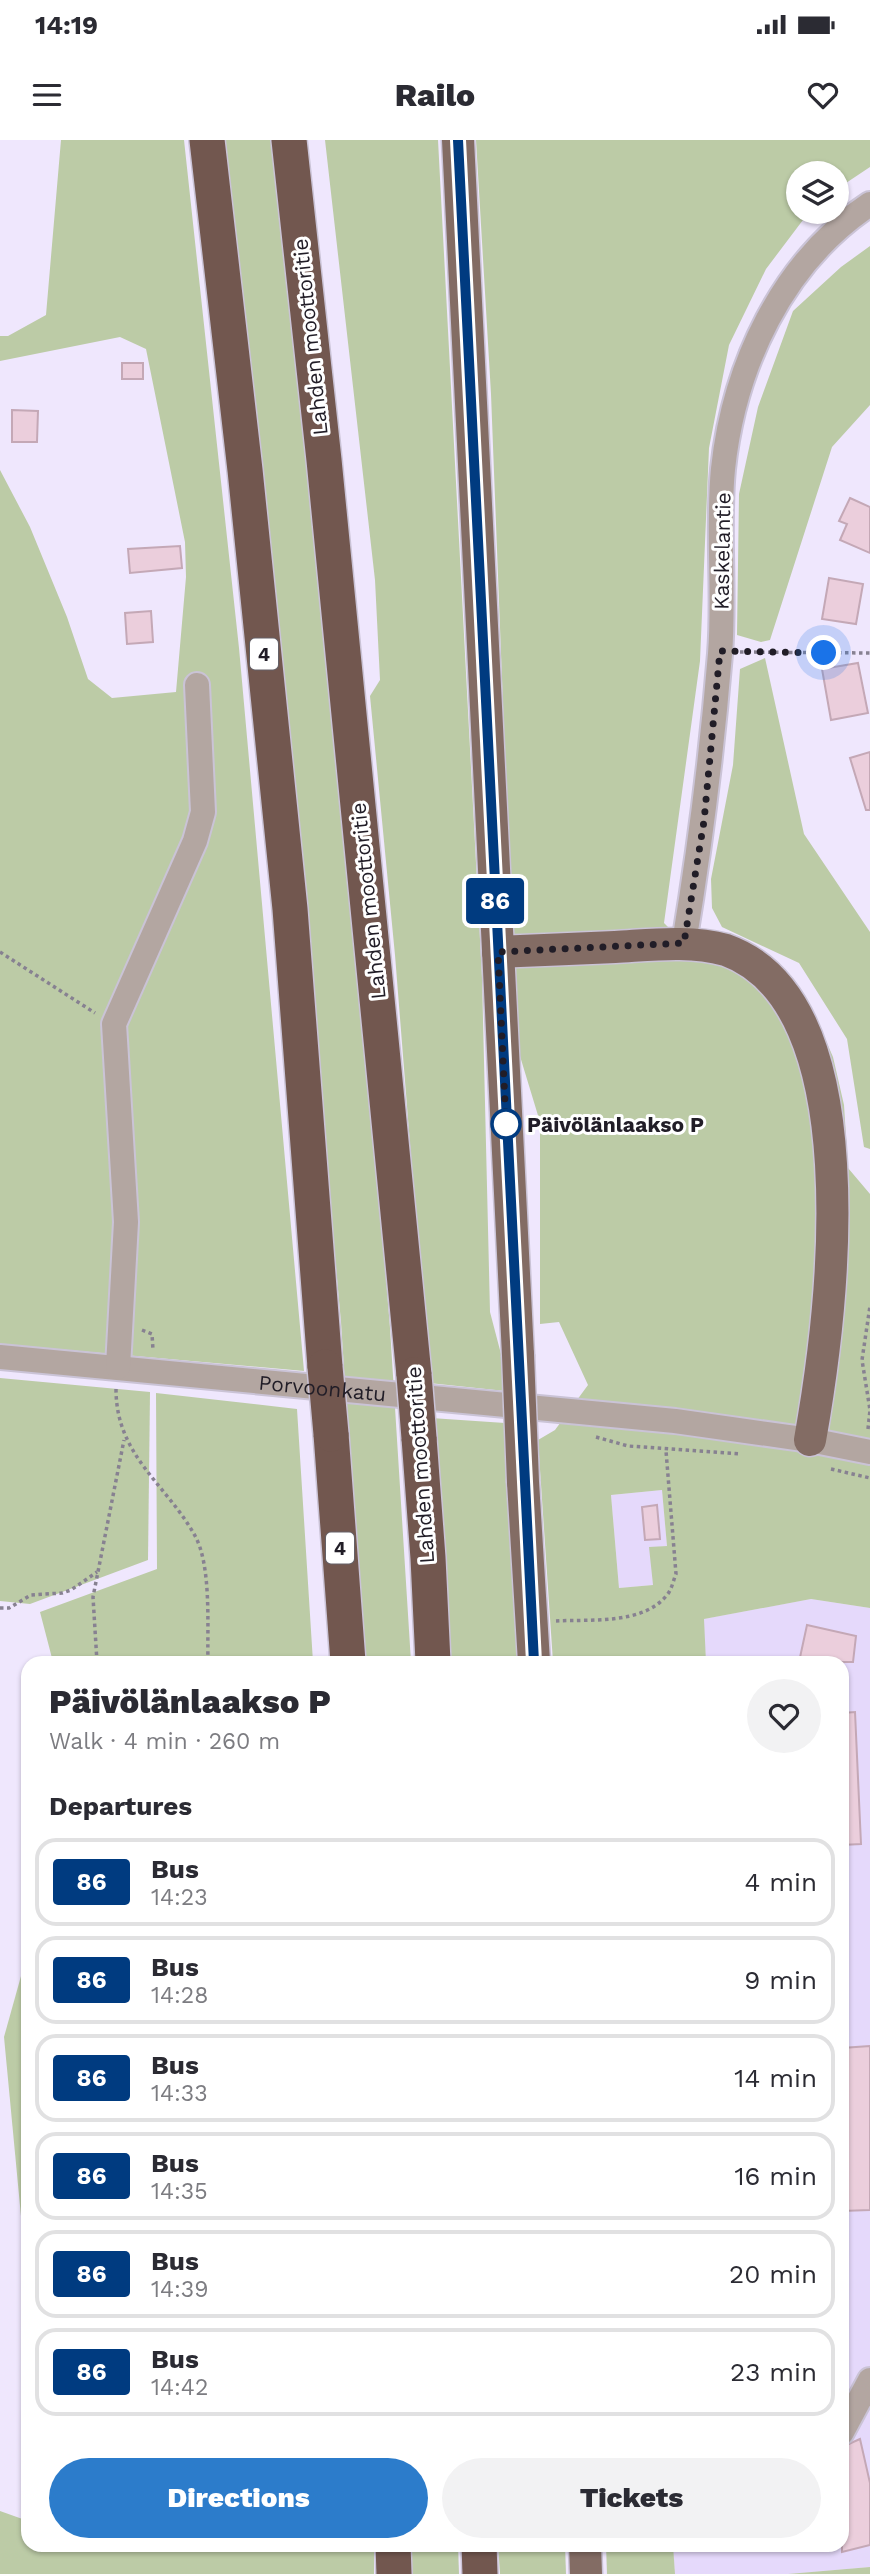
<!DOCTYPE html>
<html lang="en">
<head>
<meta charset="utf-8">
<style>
	body { margin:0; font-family:"Work Sans",sans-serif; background:#f2f2f3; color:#2b2b33; height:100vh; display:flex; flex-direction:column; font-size:26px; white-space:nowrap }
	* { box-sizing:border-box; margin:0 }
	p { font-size:23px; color:#7c7c81 }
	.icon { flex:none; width:38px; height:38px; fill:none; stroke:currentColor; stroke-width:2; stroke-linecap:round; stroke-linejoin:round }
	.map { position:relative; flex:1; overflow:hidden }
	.sheet { position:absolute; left:21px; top:1516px; width:828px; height:896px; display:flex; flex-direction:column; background:#fff; border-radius:21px; box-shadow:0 2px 5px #0004 }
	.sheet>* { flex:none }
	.badge { padding:0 14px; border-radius:5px; font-size:24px; line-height:46px }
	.buttons { position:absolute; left:786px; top:21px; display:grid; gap:14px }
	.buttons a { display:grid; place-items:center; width:63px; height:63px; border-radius:50%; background:#fff; box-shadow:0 2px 5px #0004; font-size:35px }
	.you { position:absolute; width:35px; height:35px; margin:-18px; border:5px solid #fff; border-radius:50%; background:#1a73e8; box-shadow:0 0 0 10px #1a73e833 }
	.map>.badge { position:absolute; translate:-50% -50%; box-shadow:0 0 0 4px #fff }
	h2 { padding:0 28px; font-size:26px; line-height:63px }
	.round { display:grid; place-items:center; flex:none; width:74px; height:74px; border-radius:37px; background:#f2f2f3 }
	.overview { display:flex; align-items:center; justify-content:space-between; height:119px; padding:0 28px }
	h1 { font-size:33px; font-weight:800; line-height:52px }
	.button { display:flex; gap:14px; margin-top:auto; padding:14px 28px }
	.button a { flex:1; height:80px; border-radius:42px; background:#2c7ccb; color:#fff; font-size:28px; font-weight:800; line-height:80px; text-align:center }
	.button a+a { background:#f2f2f3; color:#2b2b33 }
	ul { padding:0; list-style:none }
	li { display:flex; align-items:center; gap:21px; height:88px; margin:0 14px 10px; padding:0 14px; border:4px solid #e1e1e2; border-radius:21px }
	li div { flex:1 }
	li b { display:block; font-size:26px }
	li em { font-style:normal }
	li .badge { min-width:77px; font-weight:700; text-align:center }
	.status { display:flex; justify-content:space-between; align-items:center; height:49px; padding:0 35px; background:#fff; direction:ltr }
	.status svg { height:19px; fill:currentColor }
	header { display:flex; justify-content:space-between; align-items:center; height:91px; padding:0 28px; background:#fff; font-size:32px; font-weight:800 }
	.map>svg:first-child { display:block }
	.built { fill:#e5d9fb }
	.green { fill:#bccba6; fill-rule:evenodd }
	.building { fill:#ebcedc; stroke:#c4a8b6; stroke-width:2 }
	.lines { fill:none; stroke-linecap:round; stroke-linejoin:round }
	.minor-casing { stroke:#cac3d6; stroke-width:28 }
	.major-casing { stroke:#cac3d6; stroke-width:35 }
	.highway-casing { stroke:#cac3d6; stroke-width:38 }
	.path { stroke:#878191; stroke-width:3.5; stroke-dasharray:3.5 3.5; stroke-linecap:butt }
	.minor { stroke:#b3a6a1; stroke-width:24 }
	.major { stroke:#836c64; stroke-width:32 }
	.highway { stroke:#72574f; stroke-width:35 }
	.major-bridge-casing { stroke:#cac3d6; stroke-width:35; stroke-linecap:butt }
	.highway-bridge-casing { stroke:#cac3d6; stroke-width:38; stroke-linecap:butt }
	.major-bridge { stroke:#836c64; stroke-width:32 }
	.highway-bridge { stroke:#72574f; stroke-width:35 }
	.line-casing { stroke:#fff; stroke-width:16 }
	.line { stroke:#003b80; stroke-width:10 }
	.walk { stroke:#211d27; stroke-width:7; stroke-dasharray:0 12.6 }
	.stop-dot { fill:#fff; stroke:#003b80; stroke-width:3.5 }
	.labels { text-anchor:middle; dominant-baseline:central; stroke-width:6; stroke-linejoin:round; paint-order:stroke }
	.shield { fill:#fff; stroke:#646168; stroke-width:2 }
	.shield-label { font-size:19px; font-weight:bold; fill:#211d27 }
	.street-label { font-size:21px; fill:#211d27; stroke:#fff }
	.stop-label { font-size:21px; font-weight:bold; fill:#211d27; stroke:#fff; text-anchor:start }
</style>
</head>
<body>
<div class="status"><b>14:19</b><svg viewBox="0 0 49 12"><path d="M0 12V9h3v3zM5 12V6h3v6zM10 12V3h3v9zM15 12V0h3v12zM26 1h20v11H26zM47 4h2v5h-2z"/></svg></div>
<header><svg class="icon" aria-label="menu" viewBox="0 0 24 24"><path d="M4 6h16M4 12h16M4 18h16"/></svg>Railo<svg class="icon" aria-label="heart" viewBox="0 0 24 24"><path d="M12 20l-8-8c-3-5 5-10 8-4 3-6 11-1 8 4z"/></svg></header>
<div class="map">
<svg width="870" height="2434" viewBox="0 0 870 2434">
	<rect width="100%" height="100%" fill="#efe7fd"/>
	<!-- built -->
	<g class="built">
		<path d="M662,1350L667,1406L650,1408L653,1445L619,1448L611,1355Z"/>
		<path d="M811,1459L870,1468V2427L788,2434H675L673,2405L842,2404V1522H706L703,1479Z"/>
	</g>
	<!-- green -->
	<g class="green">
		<path d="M61,0H184L239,508L304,1231L0,1204V330L30,387L67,477L88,539L112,558L176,552L186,437L185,402L146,209L120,197L0,221V196H8L46,175Z"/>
		<path d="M222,0H274L367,901L390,1188L411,1522H363L341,1182L285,572Z"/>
		<path d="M325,0H438L482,837L490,1172L501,1214L505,1251L429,1243L395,815L370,556L380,540L375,440Z"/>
		<path d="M476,0H870V27L837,49L836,33H798V72H809L766,129L729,205L709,308L700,521L664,783L684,803L794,847L817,880L833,917L844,965L848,1028L870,1054V1468L811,1459L704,1479L706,1522H553L538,1300L555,1290L588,1245L559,1182L540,1184V982L516,903L491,254ZM662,1350L667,1406L649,1407L653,1445L619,1448L611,1355Z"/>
		<path d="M870,106V265L832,307L770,500L761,502L737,495L739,354L758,267L793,171L841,127Z"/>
		<path d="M765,518L804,694L870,792V1009L864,1007L847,899L799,823L722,787L712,768L711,739L733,625L740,529Z"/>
		<path d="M0,1238L150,1252L148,1420L30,1464L0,1461Z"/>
		<path d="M156,1253L297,1269L313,1522H53L40,1472L157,1429Z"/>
		<path d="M431,1278L505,1283L520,1522H445Z"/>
		<path d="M28,1811V2150L4,1897Z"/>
		<path d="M0,2371L28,2381V2404L360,2405L374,2412V2434H0Z"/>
		<path d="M409,2405H458L459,2434H411Z"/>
		<path d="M498,2405H565L566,2434H500Z"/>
		<path d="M606,2405H673L675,2434H607Z"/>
		<path d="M870,2427V2434H788Z"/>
	</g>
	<!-- building -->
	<g class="building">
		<rect x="122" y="223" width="21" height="16"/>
		<path d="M12,270L38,271L37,302H12Z"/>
		<path d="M850,358L870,367V413L840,400L847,384L839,381Z"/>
		<path d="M180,406L182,428L130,433L128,409Z"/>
		<path d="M829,438L863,444L856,484L822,479Z"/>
		<path d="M151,471L153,502L127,504L125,473Z"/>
		<path d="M858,523L868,573L831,580L822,529Z"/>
		<path d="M870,612V670H866L850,618Z"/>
		<path d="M657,1365L660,1399L645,1400L642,1367Z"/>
		<path d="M807,1485L856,1496L853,1522H799Z"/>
		<path d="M855,1572L861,1704L842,1705V1573Z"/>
		<path d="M870,1906V2070L842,2071V1908Z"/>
		<path d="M860,2299L870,2343V2405L842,2412V2307Z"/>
	</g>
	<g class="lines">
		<defs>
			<g id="minor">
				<path d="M684,803C700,707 712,611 720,514C725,453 717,390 723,329C734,226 782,122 870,64"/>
				<path id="s1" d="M0,1217L675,1281L810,1300L870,1312"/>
				<path d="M118,1227L126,1082L114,884L195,701L203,672L197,545"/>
				<path d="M842,2292L870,2240"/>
			</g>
			<g id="major">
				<path d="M458,0L518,1215"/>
				<path d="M498,812C537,810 576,809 615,807C652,805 689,800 726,810C870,862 834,1165 810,1300"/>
				<path d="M523,1342L534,1522"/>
				<path d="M585,2404L586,2434"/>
			</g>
			<g id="highway">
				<path d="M207,0L245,330L290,769L325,1227"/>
				<path d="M289,0L324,320L414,1235"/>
				<path d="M331,1294L348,1522"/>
				<path d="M419,1298L428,1418L433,1522"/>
				<path d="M393,2404L394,2434"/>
				<path d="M479,2404L480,2434"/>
			</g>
		</defs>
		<!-- minor casing -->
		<use href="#minor" class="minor-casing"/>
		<!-- major casing -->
		<use href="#major" class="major-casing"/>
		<!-- highway casing -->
		<use href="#highway" class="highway-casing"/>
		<!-- path -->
		<g class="path">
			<path d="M740,512L870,513"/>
			<path d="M0,812L95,873"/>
			<path d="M142,1190L152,1194L153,1210"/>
			<path d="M116,1249C116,1315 165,1343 194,1394C212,1424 207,1488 208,1522"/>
			<path d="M868,1289L870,1270L862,1220L870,1166"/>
			<path d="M596,1297L628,1306L741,1314"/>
			<path d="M831,1329L870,1338"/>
			<path d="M0,1468H9L31,1455L62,1453L71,1450L97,1432"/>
			<path d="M556,1481C591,1479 643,1485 667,1455C672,1449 673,1441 676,1434L666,1311"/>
			<path d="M97,1522L93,1457L124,1300"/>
		</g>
		<!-- minor -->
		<use href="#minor" class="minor"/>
		<!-- major -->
		<use href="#major" class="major"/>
		<!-- highway -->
		<use href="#highway" class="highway"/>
		<defs>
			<path id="major-bridge" d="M518,1215L523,1342"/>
			<g id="highway-bridge">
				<path d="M325,1227L331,1294"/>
				<path d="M414,1235L419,1298"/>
			</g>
		</defs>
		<!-- major-bridge casing -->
		<use href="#major-bridge" class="major-bridge-casing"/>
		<!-- highway-bridge casing -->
		<use href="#highway-bridge" class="highway-bridge-casing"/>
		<!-- major-bridge -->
		<use href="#major-bridge" class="major-bridge"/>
		<!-- highway-bridge -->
		<use href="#highway-bridge" class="highway-bridge"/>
	</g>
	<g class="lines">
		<defs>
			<path id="line" d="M458,0L534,1522"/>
		</defs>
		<!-- line casing -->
		<use href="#line" class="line-casing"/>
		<!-- line -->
		<use href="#line" class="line"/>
		<!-- walk -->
		<path class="walk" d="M506,984L498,812L684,803L704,681L720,511L824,513"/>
	</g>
	<!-- markers -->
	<circle class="stop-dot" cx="506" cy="984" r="14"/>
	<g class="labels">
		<!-- shield labels -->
		<g class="shield">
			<rect x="250" y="498.5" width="28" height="31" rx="5"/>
			<rect x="326" y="1392.5" width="28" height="31" rx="5"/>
		</g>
		<g class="shield-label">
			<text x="264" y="514">4</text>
			<text x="340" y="1408">4</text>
		</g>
		<!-- street labels -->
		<g class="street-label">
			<text transform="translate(310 197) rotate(-96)">Lahden moottoritie</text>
			<text transform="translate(722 411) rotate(-89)">Kaskelantie</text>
			<text transform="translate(368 761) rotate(-96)">Lahden moottoritie</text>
			<text stroke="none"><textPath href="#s1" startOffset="324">Porvoonkatu</textPath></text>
			<text transform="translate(420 1325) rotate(-94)">Lahden moottoritie</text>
		</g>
		<!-- stop labels -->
		<g class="stop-label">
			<text x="527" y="984">Päivölänlaakso P</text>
		</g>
	</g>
</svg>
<div class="buttons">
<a><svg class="icon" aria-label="layers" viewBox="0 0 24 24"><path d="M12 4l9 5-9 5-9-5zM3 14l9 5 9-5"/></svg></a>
</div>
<div class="you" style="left:824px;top:513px"></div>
<b class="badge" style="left:495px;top:761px;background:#003b80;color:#fff">86</b>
<section class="sheet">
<div class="overview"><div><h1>Päivölänlaakso P</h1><p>Walk · 4 min · 260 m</p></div><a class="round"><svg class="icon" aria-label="heart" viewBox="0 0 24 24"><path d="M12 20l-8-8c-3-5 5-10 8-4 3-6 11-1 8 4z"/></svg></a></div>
<h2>Departures</h2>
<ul>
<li><span class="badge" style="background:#003b80;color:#fff">86</span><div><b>Bus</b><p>14:23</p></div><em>4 min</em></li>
<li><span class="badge" style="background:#003b80;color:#fff">86</span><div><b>Bus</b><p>14:28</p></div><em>9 min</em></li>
<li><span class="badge" style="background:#003b80;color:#fff">86</span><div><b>Bus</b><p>14:33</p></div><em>14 min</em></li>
<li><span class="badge" style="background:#003b80;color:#fff">86</span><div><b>Bus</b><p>14:35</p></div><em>16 min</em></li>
<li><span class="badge" style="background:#003b80;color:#fff">86</span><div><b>Bus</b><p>14:39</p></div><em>20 min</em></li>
<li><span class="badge" style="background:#003b80;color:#fff">86</span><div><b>Bus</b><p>14:42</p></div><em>23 min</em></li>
</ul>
<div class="button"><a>Directions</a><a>Tickets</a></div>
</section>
</div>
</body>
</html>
